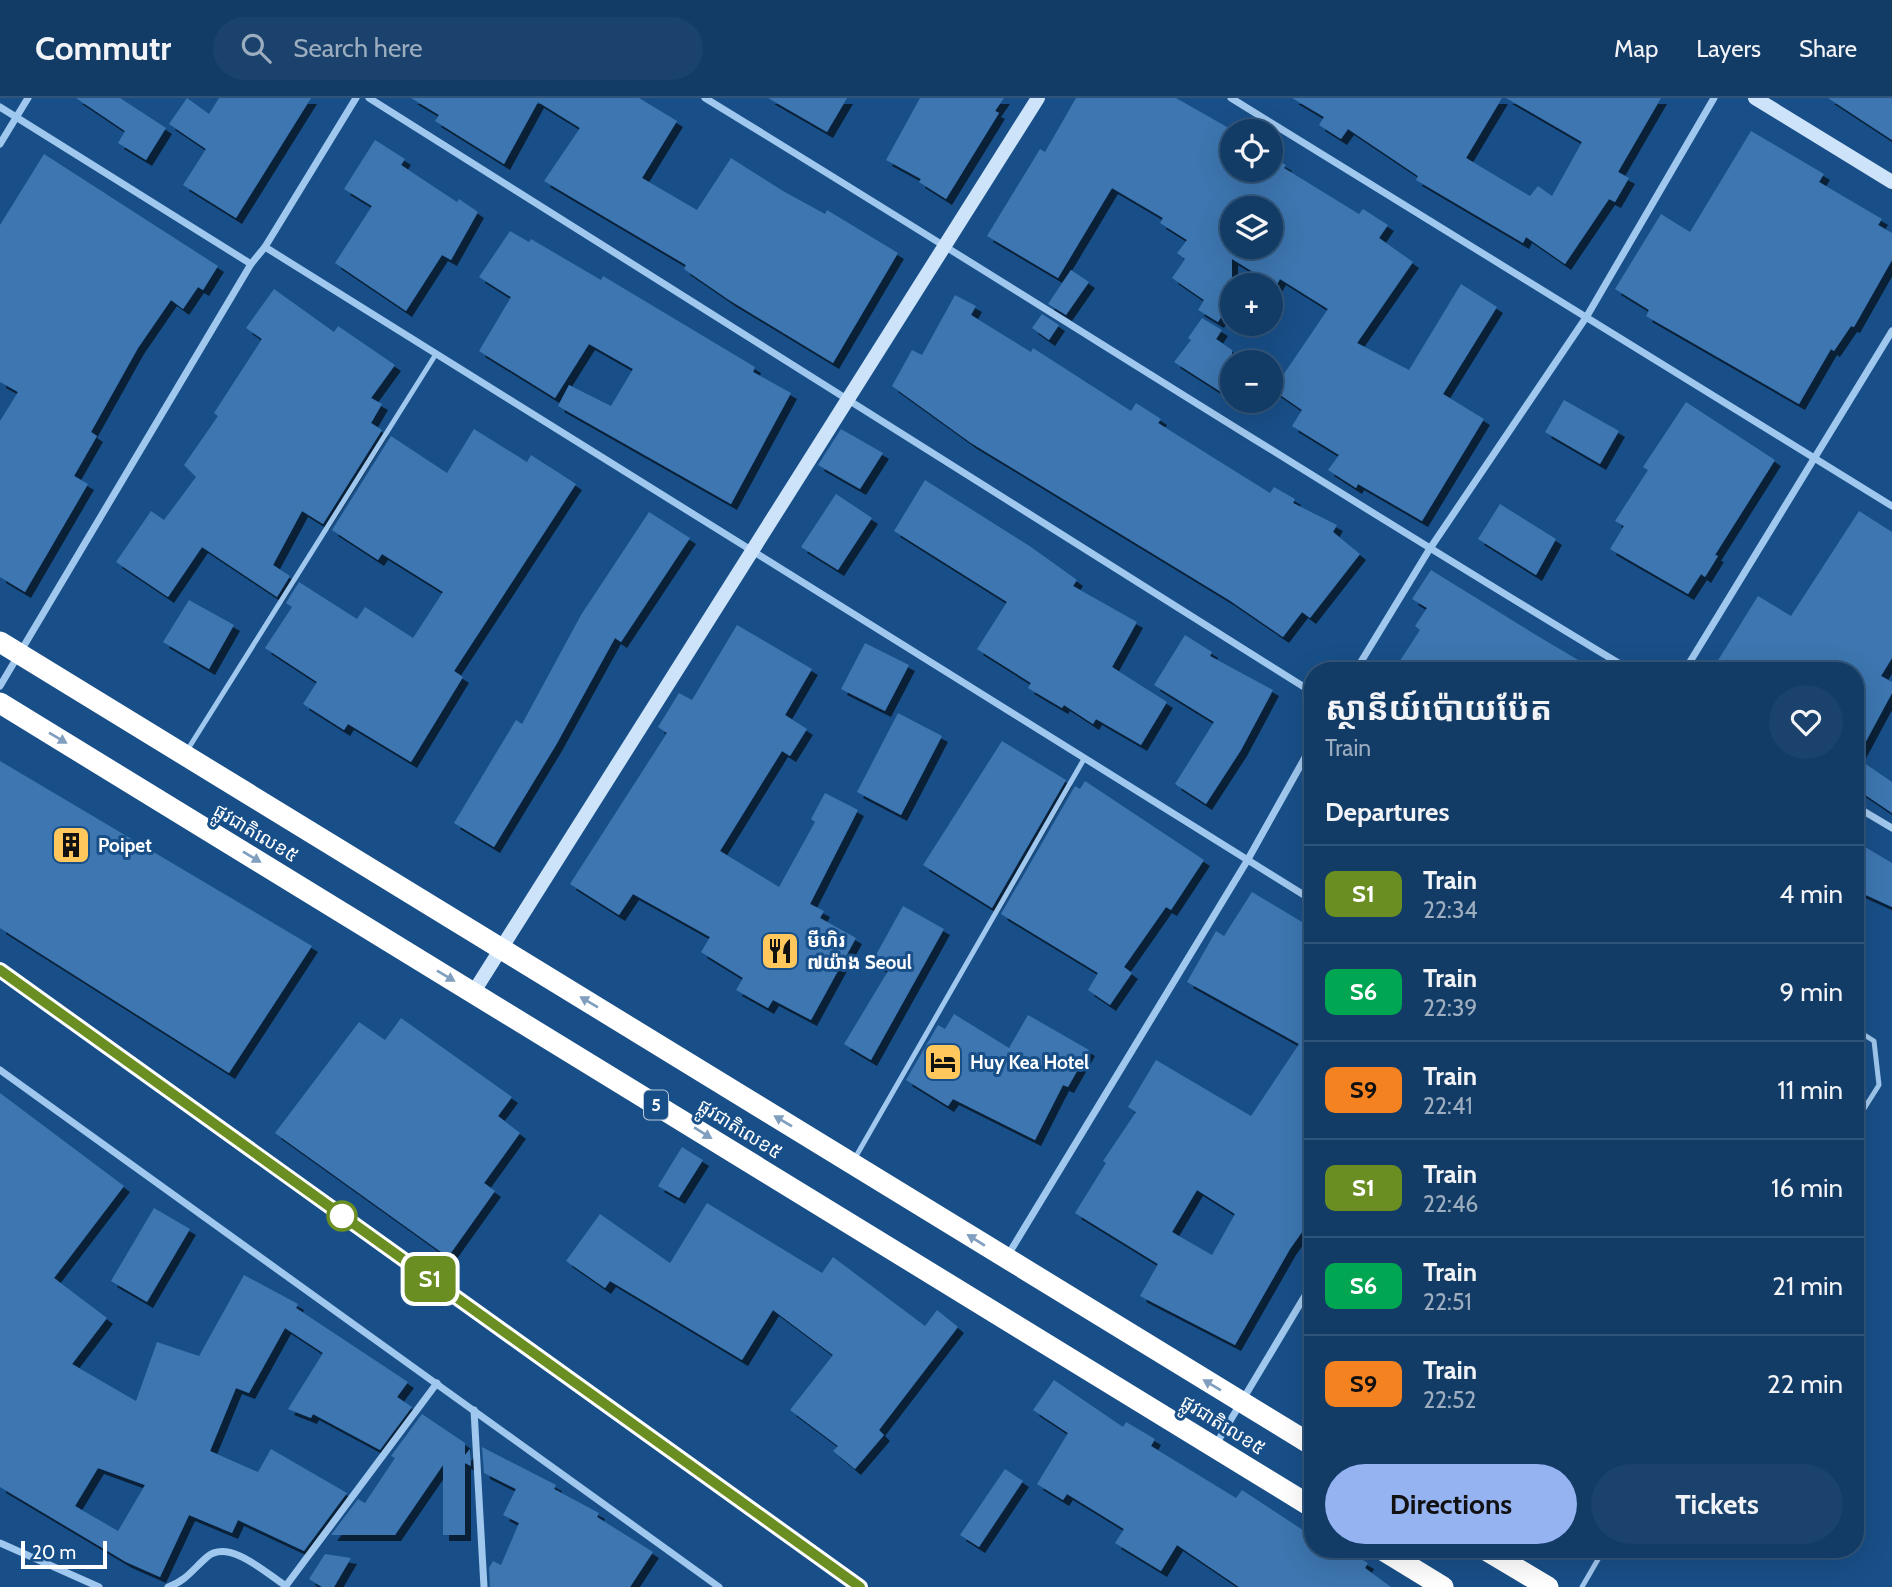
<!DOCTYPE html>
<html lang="en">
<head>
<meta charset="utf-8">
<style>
	body { margin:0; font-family:Cabin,"Noto Sans Khmer",sans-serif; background:#1b426c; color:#f1f3f6; height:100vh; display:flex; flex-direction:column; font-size:26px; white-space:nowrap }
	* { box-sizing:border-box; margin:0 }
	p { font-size:23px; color:#9cadbf }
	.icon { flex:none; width:38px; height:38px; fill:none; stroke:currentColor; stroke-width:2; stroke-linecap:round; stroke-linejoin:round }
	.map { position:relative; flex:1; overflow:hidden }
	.side { position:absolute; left:1304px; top:564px; width:560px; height:896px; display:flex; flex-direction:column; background:#123b66; border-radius:28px; box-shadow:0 7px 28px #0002,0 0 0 2px #31557a }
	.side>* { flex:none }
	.badge { padding:0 14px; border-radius:10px; font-size:24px; line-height:46px }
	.fabs { position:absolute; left:1220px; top:21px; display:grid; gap:14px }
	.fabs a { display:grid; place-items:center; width:63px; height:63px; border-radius:50%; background:#123b66; box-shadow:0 7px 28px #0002,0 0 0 2px #31557a; font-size:35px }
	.scale { position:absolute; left:21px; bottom:18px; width:86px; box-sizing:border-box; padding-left:7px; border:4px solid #fff; border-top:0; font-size:19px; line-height:24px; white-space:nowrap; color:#fff; -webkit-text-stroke:5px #184f88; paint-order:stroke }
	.map>.badge { position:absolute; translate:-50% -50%; box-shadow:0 0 0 4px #fff }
	h2 { padding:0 21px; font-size:26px; line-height:63px }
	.round { display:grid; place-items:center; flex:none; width:74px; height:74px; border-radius:37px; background:#1b426c }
	.headline { display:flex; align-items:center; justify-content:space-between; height:119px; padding:0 21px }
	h1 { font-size:33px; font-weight:700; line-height:52px }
	.button { display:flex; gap:14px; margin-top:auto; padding:14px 21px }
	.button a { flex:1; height:80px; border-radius:42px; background:#95b2f1; color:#111; font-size:28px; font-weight:700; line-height:80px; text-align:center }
	.button a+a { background:#1b426c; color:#f1f3f6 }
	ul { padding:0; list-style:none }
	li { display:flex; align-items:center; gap:21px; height:98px; padding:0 21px; border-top:2px solid #31557a }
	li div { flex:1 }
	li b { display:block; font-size:26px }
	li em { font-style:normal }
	li .badge { min-width:77px; font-weight:700; text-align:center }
	header { display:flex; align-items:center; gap:42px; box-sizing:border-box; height:98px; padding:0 35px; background:#123b66; border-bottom:2px solid #31557a }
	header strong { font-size:33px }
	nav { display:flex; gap:38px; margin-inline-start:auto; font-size:24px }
	.search { width:490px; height:63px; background:#1b426c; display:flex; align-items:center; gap:18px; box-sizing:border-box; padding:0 24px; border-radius:38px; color:#9cadbf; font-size:26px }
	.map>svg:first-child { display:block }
	.building { fill:#3c76b0; fill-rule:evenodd; filter:url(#shadow) }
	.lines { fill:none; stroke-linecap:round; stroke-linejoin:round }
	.lane { stroke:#a0c7ed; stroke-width:5 }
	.street { stroke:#a0c7ed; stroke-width:7 }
	.secondary { stroke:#cde3fa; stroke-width:14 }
	.highway { stroke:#fff; stroke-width:21 }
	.rail { stroke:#fff; stroke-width:5; stroke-dasharray:12 5; stroke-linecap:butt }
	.oneway { fill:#809ebe }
	.line-casing { stroke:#fff; stroke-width:16 }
	.line { stroke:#6b8e23; stroke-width:10 }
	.stop-dot { fill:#fff; stroke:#6b8e23; stroke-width:3.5 }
	.labels { text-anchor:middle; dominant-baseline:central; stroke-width:6; stroke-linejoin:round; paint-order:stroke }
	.shield { fill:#184f88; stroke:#bacadb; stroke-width:2 }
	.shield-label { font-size:18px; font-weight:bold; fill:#fff }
	.street-label { font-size:19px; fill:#fff; stroke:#184f88 }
	.poi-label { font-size:19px; font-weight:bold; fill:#fff; stroke:#184f88; text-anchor:start }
</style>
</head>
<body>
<header>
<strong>Commutr</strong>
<div class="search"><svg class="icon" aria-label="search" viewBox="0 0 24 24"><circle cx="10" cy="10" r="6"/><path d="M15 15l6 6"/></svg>Search here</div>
<nav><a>Map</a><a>Layers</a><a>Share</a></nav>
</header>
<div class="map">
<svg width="1892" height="1489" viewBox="0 0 1892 1489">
	<defs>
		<filter id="shadow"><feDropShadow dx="6" dy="6" stdDeviation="0" flood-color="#0009"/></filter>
	</defs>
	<rect width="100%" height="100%" fill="#184f88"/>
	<!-- building -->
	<g class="building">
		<path d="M76,0H120L166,30L146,62L118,45L125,33Z"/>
		<path d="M187,0L209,16L219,0H311L236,120L183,87L206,51L169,26Z"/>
		<path d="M411,0H639L677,23L642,80L697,112L731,60L783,93L825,116L827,112L898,155L833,265L729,202L684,171L686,167L544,83L580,30L538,4L504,66L435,23L439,17Z"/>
		<path d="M768,0H847L827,34Z"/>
		<path d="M920,0H1004L995,13L999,15L946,101L919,84L921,81L886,62Z"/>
		<path d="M1076,0H1176L1234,33H1230L1232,72H1270V58L1286,67L1284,70L1359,116L1363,111L1388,127L1379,140L1413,164L1357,245L1409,272L1461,186L1497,209L1443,296L1484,321L1422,423L1358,386L1356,390L1328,372L1339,357L1292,328L1302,312L1273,292L1328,211L1280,181L1276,188L1232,161V202L1218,224L1198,212L1204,202L1172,180L1185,161L1177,155L1187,142L1160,125L1163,120L1112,90L1058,180L987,138L1040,51L1045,54ZM1232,110H1270V149H1232Z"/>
		<path d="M1292,0H1502L1466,60L1530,98L1538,88L1552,98L1582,44L1506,0H1661L1618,74L1629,80L1615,104L1609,101L1565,166L1526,139L1523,145L1416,82L1418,78L1348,31L1341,41L1319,27L1324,19Z"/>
		<path d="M1828,0H1892V42Z"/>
		<path d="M1751,33L1824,76L1819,84L1882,121L1878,127L1892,135V162L1854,229L1851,228L1834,253L1831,251L1799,306L1646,218L1649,212L1615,191L1661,116L1690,134Z"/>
		<path d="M375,42L405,61L401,67L457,104L459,101L478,114L451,162L442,157L406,213L335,165L372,108L344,91Z"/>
		<path d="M44,56L218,168L203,192L198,189L183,211L171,202L138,250L91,334L97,338L74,378L88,386L25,494L0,479V323L18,294L0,284V127Z"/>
		<path d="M510,133L529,144L531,141L601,182L603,178L755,269L753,274L791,295L731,406L558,308L569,287L611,308L633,271L589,246L555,300L479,253L511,199L479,179Z"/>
		<path d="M1071,172L1089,184L1066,217L1048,206Z"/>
		<path d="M274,191L334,234L338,228L395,267L371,300L382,306L371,325L382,332L323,426L302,413L273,467L290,478L277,499L202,449L168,499L116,464L151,413L164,422L196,379L184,367L218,318L214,315L262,241L246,230Z"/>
		<path d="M955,197L976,208L971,217L1031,254L1033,250L1131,313L1136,305L1161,321L1158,325L1270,395L1274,389L1295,401L1293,405L1337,427L1333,434L1360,456L1310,520L1302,514L1283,539L1229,502L971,345L892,288L912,252L922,257Z"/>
		<path d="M1042,216L1059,227L1049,242L1032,230Z"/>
		<path d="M1202,220L1222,232L1216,241L1232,252V301L1174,264L1191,242L1188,240Z"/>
		<path d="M1564,302L1619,333L1600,366L1545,334Z"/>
		<path d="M1686,304L1775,362L1715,457L1718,458L1705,479L1701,476L1688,496L1610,451L1624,428L1615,423L1648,372L1643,369Z"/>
		<path d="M474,331L527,364L531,357L576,386L454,573L463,579L411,664L348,626L344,632L303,606L317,584L265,550L292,509L286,505L299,484L357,521L365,509L413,540L443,494L382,456L378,462L332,432L391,338L447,375Z"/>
		<path d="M841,331L883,355L860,391L818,367Z"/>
		<path d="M925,382L1031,449L1077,482L1073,488L1137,524L1112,569L1167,604L1141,647L1096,621L1093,626L1064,607L1062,610L1028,590L1031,585L977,551L1007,504L894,433Z"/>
		<path d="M836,396L872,420L838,472L801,449Z"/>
		<path d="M1500,406L1556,441L1536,477L1478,441Z"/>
		<path d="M1859,413L1892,434V560L1881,578L1892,584V595L1857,660L1892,684V715L1855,690V572H1712L1758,498L1791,518Z"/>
		<path d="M649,414L690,440L621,544L615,540L556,647L494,749L454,725L516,622L522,626L581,517Z"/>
		<path d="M1431,472L1536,537L1595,572H1394L1420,532L1415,528L1427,510L1412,501Z"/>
		<path d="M189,502L234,527L209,571L163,544Z"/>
		<path d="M737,527L812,571L785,617L807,631L790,658L782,653L720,753L779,789L815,724L811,721L825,695L858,712L810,806L824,813L820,820L856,840L811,922L773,902L768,910L736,892L743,880L701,854L710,839L633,796L619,817L570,786L667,635L658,629L679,595L692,602Z"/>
		<path d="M1185,537L1212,554L1210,558L1273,592L1241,652L1206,706L1175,686L1214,624L1154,587Z"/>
		<path d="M865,545L909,567L885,613L841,591Z"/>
		<path d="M898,615L942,638L901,717L857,694Z"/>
		<path d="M1002,643L1066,682L992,810L923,767Z"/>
		<path d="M0,663L312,848L229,975L0,830Z"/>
		<path d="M1085,683L1204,762L1171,812L1166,809L1124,869L1132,875L1110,907L1088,892L1098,875L1001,816L1075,688L1080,691Z"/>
		<path d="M1855,743L1892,765V809L1855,792Z"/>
		<path d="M1252,794L1312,830V1120L1290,1151L1235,1247L1140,1198L1158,1166L1075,1115L1106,1065L1103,1063L1136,1014L1128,1009L1156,962L1251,1018L1299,946L1187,884L1216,833L1224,838ZM1197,1092L1235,1116L1212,1157L1172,1134Z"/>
		<path d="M903,808L944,831L871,962L844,946L888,873L872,864Z"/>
		<path d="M954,916L1009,950L1028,917L1089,952L1068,989L1063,987L1035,1042L953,1001L948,1008L906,982L938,927L945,931Z"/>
		<path d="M401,920L512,999L498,1018L520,1035L484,1085L495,1093L448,1159L275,1035L359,924L385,942Z"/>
		<path d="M0,995L124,1088L54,1180L107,1220L72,1266L136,1303L157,1244L199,1258L244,1177L298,1206L296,1210L408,1284L397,1299L412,1309L380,1352L313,1316L311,1320L288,1311L323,1255L285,1230L249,1295L236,1290L210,1353L258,1374L271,1351L347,1395L304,1453L238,1422L232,1435L189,1417L160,1479L126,1464L0,1389ZM98,1370L145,1387L118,1433L75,1408Z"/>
		<path d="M682,1049L703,1062L679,1100L658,1088Z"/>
		<path d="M707,1105L822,1175L833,1159L925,1228L937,1212L958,1229L879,1332L884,1337L855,1371L833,1353L838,1348L790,1312L833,1257L773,1212L742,1262L610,1183L605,1190L566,1163L600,1116L670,1165Z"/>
		<path d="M154,1110L190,1131L147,1204L111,1183Z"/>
		<path d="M1054,1282L1123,1329L1126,1324L1155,1341L1151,1348L1236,1400L1242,1392L1312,1438V1451H1343L1368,1465L1365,1470L1391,1489H1239L1177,1447L1161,1473L1115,1445L1124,1431L1067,1396L1063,1402L1037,1386L1068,1335L1033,1312Z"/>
		<path d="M422,1316L465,1345V1357L470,1351L471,1368L465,1365V1437H443V1367L395,1437H331L358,1401L365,1405L395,1360L391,1358Z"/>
		<path d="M482,1349L556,1387L554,1391L599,1415L597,1419L653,1454L630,1489H490L489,1470L493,1463L501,1467L519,1425L503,1417L516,1391L484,1375Z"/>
		<path d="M1005,1371L1023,1383L979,1449L960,1437Z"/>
		<path d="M325,1456L351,1460L334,1489H322L309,1481Z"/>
	</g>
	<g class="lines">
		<!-- lane -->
		<g class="lane">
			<path d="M188,651L436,256"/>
			<path d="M1855,931L1874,943L1879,987L1855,1025"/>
			<path d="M855,1060L1084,661"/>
			<path d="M1582,1489L1604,1451"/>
		</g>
		<!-- street -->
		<g class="street">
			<path d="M369,0L1312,594"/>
			<path d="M705,0C1014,189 1319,385 1630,572"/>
			<path d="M1231,0L1892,408"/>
			<path d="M0,9L251,166"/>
			<path d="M0,46L28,0"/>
			<path d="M265,149L1312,802"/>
			<path d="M1356,572L1429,452L1587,218L1714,0"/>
			<path d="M1685,572L1892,233"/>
			<path d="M0,588L251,166L265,149L356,0"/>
			<path d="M1855,708L1892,730"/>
			<path d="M0,972L719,1489"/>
			<path d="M1008,1157L1247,763L1312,647"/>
			<path d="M474,1312L484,1489"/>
			<path d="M1215,1348L1312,1186"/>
			<path d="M0,1445L99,1489"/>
			<path d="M168,1489C186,1483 193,1471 207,1459C229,1440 267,1476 286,1488"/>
			<path d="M285,1489L437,1285"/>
		</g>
		<!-- secondary -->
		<g class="secondary">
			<path d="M1755,0L1892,84"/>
			<path d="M473,895L1038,0"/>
		</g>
		<!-- highway -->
		<g class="highway">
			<path d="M0,544L1312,1347"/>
			<path d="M0,605L1312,1409"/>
			<path d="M1381,1451L1443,1489"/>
			<path d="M1484,1451L1548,1489"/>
		</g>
		<!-- rail -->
		<path class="rail" d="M0,872L860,1489"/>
	</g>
	<!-- one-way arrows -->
	<defs><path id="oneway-solid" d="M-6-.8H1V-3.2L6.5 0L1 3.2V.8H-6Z" transform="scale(1.75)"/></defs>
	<g class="oneway">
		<use href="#oneway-solid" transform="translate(58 640) rotate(31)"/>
		<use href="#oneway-solid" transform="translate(252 759) rotate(31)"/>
		<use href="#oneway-solid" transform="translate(446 878) rotate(31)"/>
		<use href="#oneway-solid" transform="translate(589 904) rotate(-149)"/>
		<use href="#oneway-solid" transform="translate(783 1023) rotate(-149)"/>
		<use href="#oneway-solid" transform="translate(703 1035) rotate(32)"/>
		<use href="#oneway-solid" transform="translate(976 1142) rotate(-148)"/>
		<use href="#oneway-solid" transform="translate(1212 1287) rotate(-149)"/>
	</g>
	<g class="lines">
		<defs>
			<path id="line" d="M0,872L860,1489"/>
		</defs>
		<!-- line casing -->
		<use href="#line" class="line-casing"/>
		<!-- line -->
		<use href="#line" class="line"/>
	</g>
	<!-- icons -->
	<defs>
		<symbol id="building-square" viewBox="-11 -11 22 22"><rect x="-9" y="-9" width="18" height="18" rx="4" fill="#ffc75c" stroke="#184f88"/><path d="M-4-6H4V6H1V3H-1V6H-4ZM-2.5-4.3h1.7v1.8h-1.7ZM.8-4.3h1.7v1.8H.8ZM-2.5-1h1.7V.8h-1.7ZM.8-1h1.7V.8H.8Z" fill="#111"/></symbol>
		<symbol id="restaurant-square" viewBox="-11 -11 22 22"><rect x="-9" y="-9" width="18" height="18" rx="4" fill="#ffc75c" stroke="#184f88"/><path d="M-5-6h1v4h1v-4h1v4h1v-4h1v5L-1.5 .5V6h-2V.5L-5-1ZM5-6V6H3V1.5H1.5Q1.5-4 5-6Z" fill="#111"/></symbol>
		<symbol id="hotel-square" viewBox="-11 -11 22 22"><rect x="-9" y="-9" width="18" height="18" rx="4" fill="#ffc75c" stroke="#184f88"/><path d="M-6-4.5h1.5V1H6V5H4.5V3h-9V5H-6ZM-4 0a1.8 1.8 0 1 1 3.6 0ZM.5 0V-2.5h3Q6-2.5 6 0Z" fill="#111"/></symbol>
	</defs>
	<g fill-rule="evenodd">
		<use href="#building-square" x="49" y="725" width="44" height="44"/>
		<use href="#restaurant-square" x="758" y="831" width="44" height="44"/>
		<use href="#hotel-square" x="921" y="942" width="44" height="44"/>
	</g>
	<!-- markers -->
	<circle class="stop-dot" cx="342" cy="1118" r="14"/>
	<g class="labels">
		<!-- shield labels -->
		<rect class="shield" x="644" y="992.5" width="24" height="29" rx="5"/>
		<g class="shield-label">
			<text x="656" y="1007">5</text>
		</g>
		<!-- street labels -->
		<g class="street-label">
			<text transform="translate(256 735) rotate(31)">ផ្លូវជាតិលេខ៥</text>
			<text transform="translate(740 1031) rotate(32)">ផ្លូវជាតិលេខ៥</text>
			<text transform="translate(1223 1327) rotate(32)">ផ្លូវជាតិលេខ៥</text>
		</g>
		<!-- poi labels -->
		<g class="poi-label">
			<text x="98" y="747">Poipet</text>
			<text x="807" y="842">មីហិរ<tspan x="807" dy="22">៧យ៉ាង Seoul</tspan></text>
			<text x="970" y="964">Huy Kea Hotel</text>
		</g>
	</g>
</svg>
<div class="fabs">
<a><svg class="icon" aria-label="locate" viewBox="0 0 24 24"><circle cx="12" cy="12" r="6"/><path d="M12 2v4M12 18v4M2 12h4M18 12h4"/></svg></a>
<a><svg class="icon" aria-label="layers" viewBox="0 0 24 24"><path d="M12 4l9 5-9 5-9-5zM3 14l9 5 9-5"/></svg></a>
<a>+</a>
<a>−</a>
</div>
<div class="scale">20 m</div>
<b class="badge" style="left:430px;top:1181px;background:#6b8e23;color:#fff">S1</b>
<section class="side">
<div class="headline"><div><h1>ស្ថានីយ៍ប៉ោយប៉ែត</h1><p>Train</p></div><a class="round"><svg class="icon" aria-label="heart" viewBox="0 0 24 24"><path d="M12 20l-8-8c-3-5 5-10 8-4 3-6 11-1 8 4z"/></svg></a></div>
<h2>Departures</h2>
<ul>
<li><span class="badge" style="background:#6b8e23;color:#fff">S1</span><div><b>Train</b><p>22:34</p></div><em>4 min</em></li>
<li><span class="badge" style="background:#00a651;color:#fff">S6</span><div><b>Train</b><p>22:39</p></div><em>9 min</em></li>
<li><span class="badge" style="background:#f58220;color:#111">S9</span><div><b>Train</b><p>22:41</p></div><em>11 min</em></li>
<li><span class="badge" style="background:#6b8e23;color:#fff">S1</span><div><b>Train</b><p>22:46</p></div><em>16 min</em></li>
<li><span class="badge" style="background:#00a651;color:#fff">S6</span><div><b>Train</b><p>22:51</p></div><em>21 min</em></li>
<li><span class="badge" style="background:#f58220;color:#111">S9</span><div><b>Train</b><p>22:52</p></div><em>22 min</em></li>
</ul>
<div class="button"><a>Directions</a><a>Tickets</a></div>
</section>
</div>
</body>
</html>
